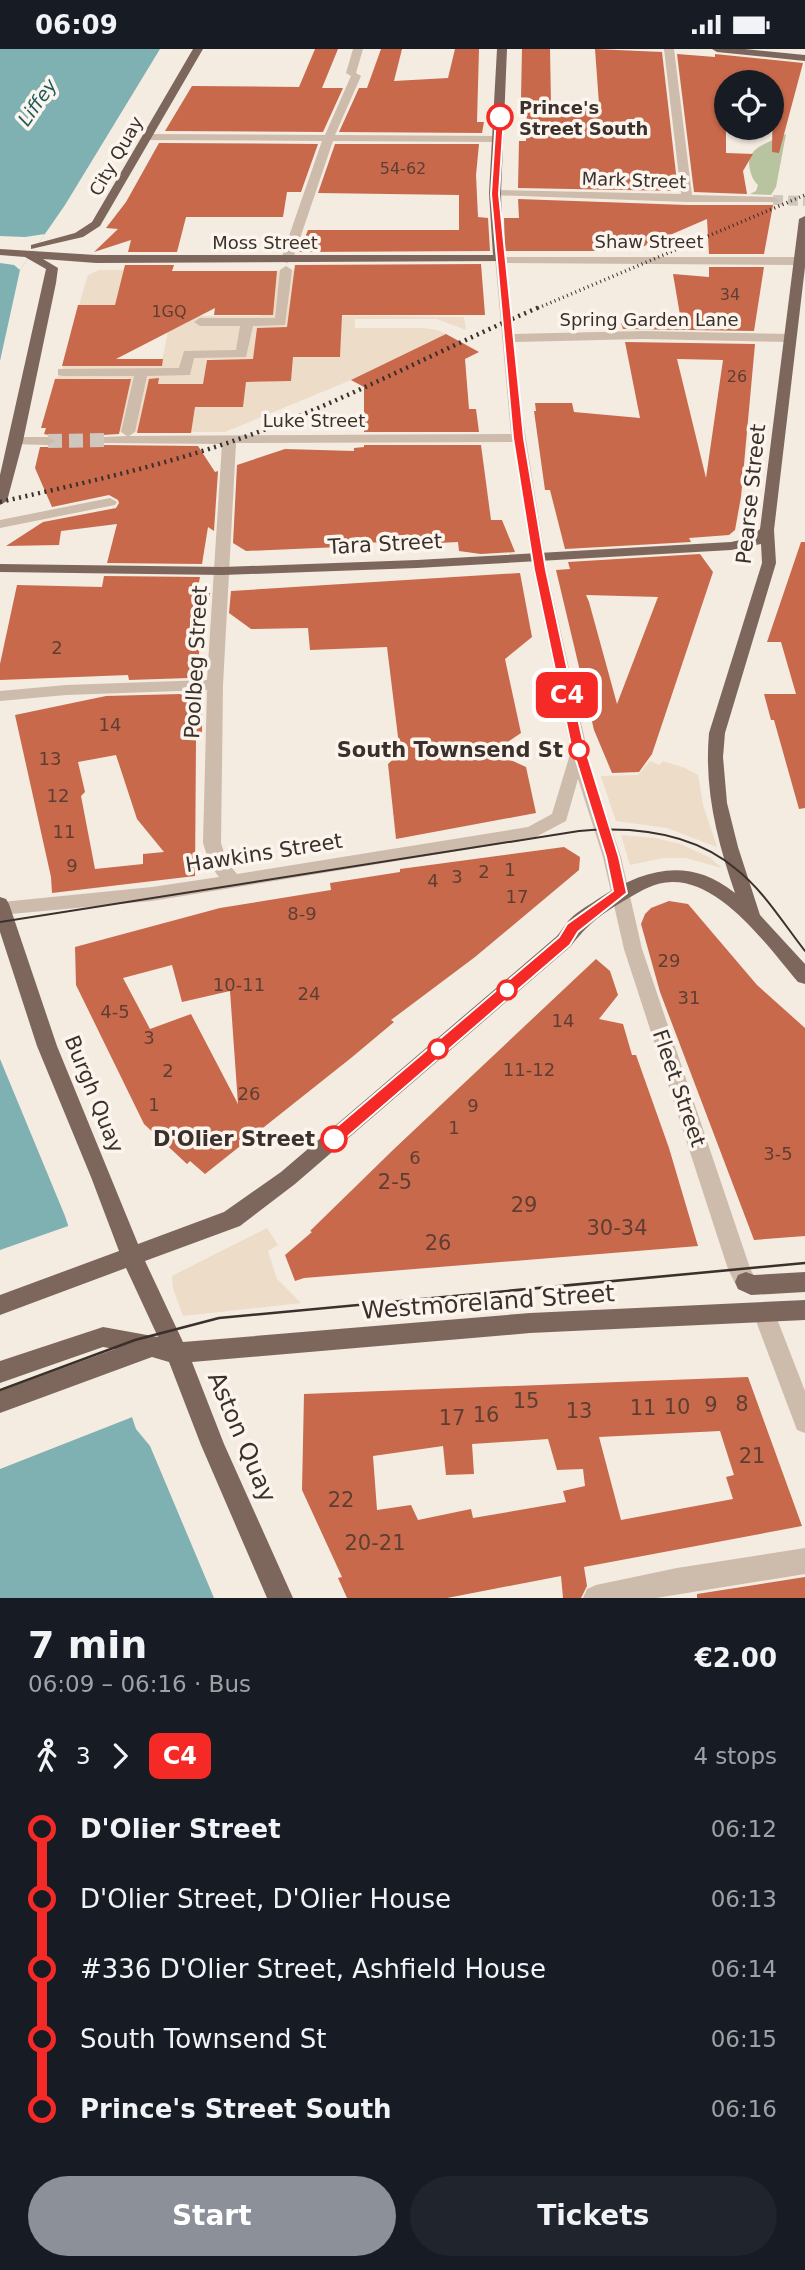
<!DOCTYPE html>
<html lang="en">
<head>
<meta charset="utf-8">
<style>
	body { margin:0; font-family:"DejaVu Sans",sans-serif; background:#20242c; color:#f1f3f6; height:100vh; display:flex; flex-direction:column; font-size:26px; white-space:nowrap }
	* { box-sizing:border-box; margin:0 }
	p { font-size:23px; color:#9ea1a6 }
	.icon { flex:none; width:38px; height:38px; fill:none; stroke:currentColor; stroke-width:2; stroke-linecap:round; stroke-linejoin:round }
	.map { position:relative; height:1549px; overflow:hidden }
	.drawer { display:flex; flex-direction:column; background:#171b24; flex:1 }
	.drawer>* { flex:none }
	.badge { padding:0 14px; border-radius:10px; font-size:24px; line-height:46px }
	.tools { position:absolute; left:714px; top:21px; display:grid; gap:14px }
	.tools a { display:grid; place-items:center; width:70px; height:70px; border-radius:50%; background:#171b24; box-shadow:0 2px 5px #0004; font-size:35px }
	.map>.badge { position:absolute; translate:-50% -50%; box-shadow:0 0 0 4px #fff }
	.legs { display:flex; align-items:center; gap:10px; height:77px; padding:0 28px; font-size:23px }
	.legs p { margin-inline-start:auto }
	.summary { display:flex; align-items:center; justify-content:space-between; height:119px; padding:0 28px }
	h1 { font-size:38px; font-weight:700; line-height:52px }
	.primary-button { display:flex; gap:14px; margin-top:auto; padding:14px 28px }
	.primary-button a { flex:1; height:80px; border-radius:42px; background:#8c9099; color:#fff; font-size:28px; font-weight:700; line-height:80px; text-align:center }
	.primary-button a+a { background:#20242c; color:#f1f3f6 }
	ul { padding:0 28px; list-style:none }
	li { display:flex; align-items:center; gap:24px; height:70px; font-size:26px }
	li i { display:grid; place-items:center; width:10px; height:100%; margin:0 9px; background:currentColor }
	li i::after { content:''; width:18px; height:18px; margin:-9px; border:5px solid; border-radius:50%; background:#171b24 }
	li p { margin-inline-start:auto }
	li:first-child i { background:linear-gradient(#0000 50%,currentColor 0) }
	li:last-child i { background:linear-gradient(currentColor 50%,#0000 0) }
	.status { display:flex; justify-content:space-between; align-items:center; height:49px; padding:0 35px; background:#171b24; direction:ltr }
	.status svg { height:19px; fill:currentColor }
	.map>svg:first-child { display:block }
	.green { fill:#b8c4a0 }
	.plaza { fill:#ecdcc8 }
	.water { fill:#7fb0b2 }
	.pier { fill:#f4ebe1 }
	.building { fill:#c8694b; fill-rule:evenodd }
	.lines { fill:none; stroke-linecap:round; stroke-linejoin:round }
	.minor-tunnel-far1 { stroke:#cfc6bd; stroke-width:10; stroke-dasharray:10 5; stroke-linecap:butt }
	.minor-tunnel { stroke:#cfc6bd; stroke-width:14; stroke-dasharray:14 7; stroke-linecap:butt }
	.minor { fill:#cdbbac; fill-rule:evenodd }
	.major { fill:#7d675c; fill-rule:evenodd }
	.tram-far1 { stroke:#3b302b; stroke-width:2 }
	.tram { stroke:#3b302b; stroke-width:2.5 }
	.rail-far1 { stroke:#3b302b; stroke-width:3.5; stroke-dasharray:1 3.5; stroke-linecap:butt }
	.rail { stroke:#3b302b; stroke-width:4.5; stroke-dasharray:2 4.5; stroke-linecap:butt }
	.line-1 { fill:#f52a26; stroke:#fff; stroke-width:2 }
	.stop-1-dot { fill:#fff; stroke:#f52a26; stroke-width:3.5 }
	.labels { text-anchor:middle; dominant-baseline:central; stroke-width:7; stroke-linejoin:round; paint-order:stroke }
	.far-number-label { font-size:16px; fill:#5e3e33 }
	.far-stop-label { font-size:18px; font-weight:bold; fill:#3b302b; stroke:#fbf5ee; text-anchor:start }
	.far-street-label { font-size:18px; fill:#3b302b; stroke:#fbf5ee }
	.number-label { font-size:18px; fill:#5e3e33 }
	.far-water-label { font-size:19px; font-style:italic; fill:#1f5a5e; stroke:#fbf5ee }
	.street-label { font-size:21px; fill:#3b302b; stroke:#fbf5ee }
	.stop-label { font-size:21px; font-weight:bold; fill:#3b302b; stroke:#fbf5ee; text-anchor:end }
	.near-number-label { font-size:21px; fill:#5e3e33 }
	.near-street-label { font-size:24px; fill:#3b302b; stroke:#fbf5ee }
</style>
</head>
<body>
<div class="status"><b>06:09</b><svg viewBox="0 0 49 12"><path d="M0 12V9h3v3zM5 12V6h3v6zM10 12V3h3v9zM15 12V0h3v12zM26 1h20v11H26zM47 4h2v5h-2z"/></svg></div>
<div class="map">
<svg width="805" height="1549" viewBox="0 0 805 1549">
	<rect width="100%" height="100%" fill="#f4ebe1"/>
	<!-- green -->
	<path class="green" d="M786,85L776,138L771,146L750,145L756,142L758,136C753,131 752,128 750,121C744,98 769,94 786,85Z"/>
	<!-- plaza -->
	<g class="plaza">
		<path d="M99,221H158L115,256H79L88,226Z"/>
		<path d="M299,221L296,266L464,268L466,281L437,270H355V279H423L437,281L446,285L351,331L225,383H191L195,358H243L246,333L291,332L293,308H340L341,288L253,310H207L203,335L147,383H111L128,329L55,330L63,323V312H162L170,273L183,276L189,272L185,267H260L266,222Z"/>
		<path d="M650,712L659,716L663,712L685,719L698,726L703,756L717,798L667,779L616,772L601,727L638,726Z"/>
		<path d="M621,786L655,789L680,795L709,808L722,819L686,809H663L630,816Z"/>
		<path d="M267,1179L278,1196L268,1202L277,1230L301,1254L183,1267L173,1239L172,1227Z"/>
	</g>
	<!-- water -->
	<g class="water">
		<path d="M0,0H160L65,156L20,221L0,312Z"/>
		<path d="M0,1010L65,1167L136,1380L150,1397L214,1549H0Z"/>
	</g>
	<!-- pier -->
	<g class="pier">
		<path d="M45,185L20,221L14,216L0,214V187L25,188Z"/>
		<path d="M71,1176L135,1367L0,1420V1201Z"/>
	</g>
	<!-- building -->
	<g class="building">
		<path d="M315,0H338L322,39H343L323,83L165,82L192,37L299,38Z"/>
		<path d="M381,0H402L394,32L448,29L455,0H479L477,73H484L482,84L339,83L359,39H367Z"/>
		<path d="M522,0H550L551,55H599L595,0L662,3L678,142L518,139L519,92H526L527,49H521Z"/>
		<path d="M677,5L715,8V5L803,14L779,104L772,103L773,33H726V104L753,105L743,122L747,145L694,143Z"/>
		<path d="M159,94L318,95L301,143H287L283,168H186L177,203H128L131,191L94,203L118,180L106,179L126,153Z"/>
		<path d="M335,95H479L476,126L478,168L488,169L490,202L299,203L308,181H459V146L318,144Z"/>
		<path d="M518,150L687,156H773L764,205H709L707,170L633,202H505L504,169H519Z"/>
		<path d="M481,215L485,266H342L340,308H293L291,332L246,333L243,358H195L191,384H137L149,330L159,329L158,335H203L207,311L253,310L257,279L287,278L295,216Z"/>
		<path d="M125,216H174L172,222H277L273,266H214L215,259L116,310H163L162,317H62L78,256H115Z"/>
		<path d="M709,218H764L754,282L623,280L621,274H652L651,267L680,266L673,225L709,228Z"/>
		<path d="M446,285L479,303L465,310L469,360H476L479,383H364V338L351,331Z"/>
		<path d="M625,293L755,295L741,448L735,481L729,486L689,489L691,493L565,500L550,441H545L534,362H536L535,354H572L574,363L640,369ZM677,310L723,311L706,429Z"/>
		<path d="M55,330H131L119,385L102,386V396L198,397L215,423L218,422L214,482L208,478L202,515L107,514L117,475L61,482L59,496L6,497L43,473L116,459L119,454L118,451L109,446L52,458L35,419L40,398H49L57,393L49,386L44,385L46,379H41Z"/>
		<path d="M364,396H481L491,471H502L515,503L481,505L459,502L458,493L398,496L370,493L363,497L246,502L233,494L237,416L285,400L354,402V399L364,398Z"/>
		<path d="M801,493H805V759L799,760L774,671H771L764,645H796L781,593H767Z"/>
		<path d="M700,505L713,523L652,705L639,723L612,724L594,681L556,521L570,520L568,513ZM586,546L658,548L617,655L589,553Z"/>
		<path d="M520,524L532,588L505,610L521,684L493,703L526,718L536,764L396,790L388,715L400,704L387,598L310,601L308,579L251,580L229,564L231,542Z"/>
		<path d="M104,527L200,528L198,538H202L201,544H210V550L205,547L197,624L189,629L129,631L128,626L0,631V615L17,536L102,538Z"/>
		<path d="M180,645L202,656V689L196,691L195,827L52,844L51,828L15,666L106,647ZM116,706L137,770L164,803L143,805V815L95,820L81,747L85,743L78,713Z"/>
		<path d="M564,798L580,808L579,821L475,908L391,971L394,973L351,1009L205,1125L190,1112L187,1115L144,1075L76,936L75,898L220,859L331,841L330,834L400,823V820ZM172,916L182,953L230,942L238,1055L191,965L150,980L123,929Z"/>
		<path d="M669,852L688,855L757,936L805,979V1187L754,1191L660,943L641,875L645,865L651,859Z"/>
		<path d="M596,910L610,922L618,946L599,970L623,975L632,1006H636L669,1099L698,1197L304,1229L295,1232L285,1206L312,1183L310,1182L394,1100Z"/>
		<path d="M748,1328L802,1477L584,1518L587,1537L581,1549H563L561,1527L447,1549H347L338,1529L342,1528L302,1441L304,1345ZM720,1382L734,1426L726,1428L733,1450L621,1471L599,1388ZM548,1390L557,1421L583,1420L585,1437L563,1442L566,1453L473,1469L471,1460L418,1471L411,1456L377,1461L373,1407L443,1397L446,1426L474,1425L472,1395Z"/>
		<path d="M805,1528V1549H697V1545Z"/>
	</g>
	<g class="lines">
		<!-- minor-tunnel-far1 -->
		<path class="minor-tunnel-far1" d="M773,151L805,152"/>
		<!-- minor-tunnel -->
		<path class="minor-tunnel" d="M48,392L109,391"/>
		<!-- minor -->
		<g class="minor">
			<path d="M353,0H363L356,24L361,27L335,86L499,87L504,90L499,93L333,92L293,210L287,214L281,210L322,92L147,91L142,88L147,85L325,86L351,27L346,24Z"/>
			<path d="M664,0H674L692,146L773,148L779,151L777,153H687L491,146L489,144L495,141L681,145Z"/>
			<path d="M495,208H799L805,212L799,216L505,214L513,285L643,282L790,285L796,289L790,293L643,290L514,293L521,359L547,521L591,718L621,808L642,900L750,1219L757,1233L754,1240L746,1243L738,1240L728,1220L624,900L603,808L578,730L566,772L532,790L152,852L0,866L2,853L152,838L219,828L210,816L203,794L207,641L66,646L0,652V642L66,636L207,631L222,395L104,394V388L127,387L121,383L134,327H63L58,326V320L179,319L184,302L236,301L240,277H200L194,273L200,269H275L280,221L286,217L292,221L285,276L253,277L246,308L194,309L190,326L147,327L135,383L129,387L511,385ZM513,393L533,521L571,702L552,765L528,778L237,825L227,813L221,794L223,636L236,394Z"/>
			<path d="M16,388H48L55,392L48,396L11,395V389Z"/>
			<path d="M110,449L117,453L115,456L0,479V471Z"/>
			<path d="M764,1254L772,1257L805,1342V1384L797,1381L753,1264L756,1257Z"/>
			<path d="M805,1499V1525L656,1549H583L587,1540L596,1536L677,1519Z"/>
		</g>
		<!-- major -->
		<g class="major">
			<path d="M193,0H203L100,177L83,188L31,200V196L75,184L92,173Z"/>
			<path d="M497,0H507L501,144L503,212L96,214L43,210L58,219L56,234L23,392L7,452L0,456V426L46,220L25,208L0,206V200L96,206H493L489,144Z"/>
			<path d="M712,0H745L805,6V12L717,3Z"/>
			<path d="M805,167V218L774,481L776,514L725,684L723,708L727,754L738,798L760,866L805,915V935L798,933C769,899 722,832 672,833C655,833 641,842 627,850C601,865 589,874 571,897L295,1135L240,1177L145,1212L183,1293L530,1264L805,1251V1271L530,1284L192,1313L224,1395L293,1549H267L201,1396L169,1313L152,1308L0,1364V1342L115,1300L103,1298L0,1334V1312L103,1278L158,1288L126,1219L0,1266V1246L119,1202L91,1128L37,997L0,883V848L6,850L9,855L57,997L138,1195L224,1163L281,1123L557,887C562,881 565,875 570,870C579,861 591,855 601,848C646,819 690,808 735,844C717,791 704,741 709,684L762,514L761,495L731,501L417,519L223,526L0,523V515L223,518L417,511L731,493L750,489L760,480L799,170Z"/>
			<path d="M746,1223L754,1226L805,1223V1243L751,1246L738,1240L735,1233L738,1226Z"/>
		</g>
		<!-- tram-far1 -->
		<path class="tram-far1" d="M0,873L579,782C635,777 692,783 736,820C764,842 783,874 805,902"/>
		<!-- tram -->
		<path class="tram" d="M0,1341L135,1291L219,1269L805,1214"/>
		<!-- rail-far1 -->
		<path class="rail-far1" d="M538,259L805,146"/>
		<!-- rail -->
		<path class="rail" d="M0,453C88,433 176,414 261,382C357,346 447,297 542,257"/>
	</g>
	<!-- line-1 -->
	<path class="line-1" d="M500,66L504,68L499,145L524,389L546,521L583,692L619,808L627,844L578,883L570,896L339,1095H328L325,1090L328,1085L559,888L567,875L613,842L606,808L570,692L534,521L513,389L491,145L496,68Z"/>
	<!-- markers -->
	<g class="stop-1-dot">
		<circle cx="500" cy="68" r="12"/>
		<circle cx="579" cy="701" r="9"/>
		<circle cx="507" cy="941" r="9"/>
		<circle cx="438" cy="1000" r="9"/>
		<circle cx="334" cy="1090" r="12"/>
	</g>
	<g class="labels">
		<!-- far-number labels -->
		<g class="far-number-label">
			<text x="403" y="119">54-62</text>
			<text x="730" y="245">34</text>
			<text x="169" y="262">1GQ</text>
			<text x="737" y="327">26</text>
		</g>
		<!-- far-stop labels -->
		<g class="far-stop-label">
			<text x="519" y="58">Prince's<tspan x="519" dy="21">Street South</tspan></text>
		</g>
		<!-- far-street labels -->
		<g class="far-street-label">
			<text transform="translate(116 107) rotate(-60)">City Quay</text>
			<text transform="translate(634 131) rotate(2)">Mark Street</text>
			<text x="649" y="192">Shaw Street</text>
			<text x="265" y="193">Moss Street</text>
			<text x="649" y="270">Spring Garden Lane</text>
			<text x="314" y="371">Luke Street</text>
		</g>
		<!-- number labels -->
		<g class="number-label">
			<text x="57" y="598">2</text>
			<text x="110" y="675">14</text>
			<text x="50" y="709">13</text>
			<text x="58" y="746">12</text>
			<text x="64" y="782">11</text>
			<text x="72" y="816">9</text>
			<text x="510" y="820">1</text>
			<text x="484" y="822">2</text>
			<text x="457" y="827">3</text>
			<text x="433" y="831">4</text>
			<text x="517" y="847">17</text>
			<text x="302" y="864">8-9</text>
			<text x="669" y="911">29</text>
			<text x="239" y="935">10-11</text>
			<text x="309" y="944">24</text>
			<text x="689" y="948">31</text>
			<text x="115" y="962">4-5</text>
			<text x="563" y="971">14</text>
			<text x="149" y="988">3</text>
			<text x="529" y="1020">11-12</text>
			<text x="168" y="1021">2</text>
			<text x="249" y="1044">26</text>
			<text x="154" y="1055">1</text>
			<text x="473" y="1056">9</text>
			<text x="454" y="1078">1</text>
			<text x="778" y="1104">3-5</text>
			<text x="415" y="1108">6</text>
		</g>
		<!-- far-water labels -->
		<g class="far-water-label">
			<text transform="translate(37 53) rotate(-55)">Liffey</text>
		</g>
		<!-- street labels -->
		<g class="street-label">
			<text transform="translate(751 445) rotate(-84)">Pearse Street</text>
			<text transform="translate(385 495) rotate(-3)">Tara Street</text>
			<text transform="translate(196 613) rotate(-87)">Poolbeg Street</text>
			<text transform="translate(264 804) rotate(-9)">Hawkins Street</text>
			<text transform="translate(679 1039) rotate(71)">Fleet Street</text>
			<text transform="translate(94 1045) rotate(68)">Burgh Quay</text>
		</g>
		<!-- stop labels -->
		<g class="stop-label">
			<text x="563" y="701">South Townsend St</text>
			<text x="315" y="1090">D'Olier Street</text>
		</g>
		<!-- near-number labels -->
		<g class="near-number-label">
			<text x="395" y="1133">2-5</text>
			<text x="524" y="1156">29</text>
			<text x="617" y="1179">30-34</text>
			<text x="438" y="1194">26</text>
			<text x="526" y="1352">15</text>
			<text x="742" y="1355">8</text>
			<text x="711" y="1356">9</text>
			<text x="677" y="1358">10</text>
			<text x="643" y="1359">11</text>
			<text x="579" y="1362">13</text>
			<text x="486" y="1366">16</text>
			<text x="452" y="1369">17</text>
			<text x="752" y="1407">21</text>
			<text x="341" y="1451">22</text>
			<text x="375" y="1494">20-21</text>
		</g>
		<!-- near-street labels -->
		<g class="near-street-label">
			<text transform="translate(488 1253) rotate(-4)">Westmoreland Street</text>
			<text transform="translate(242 1388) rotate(67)">Aston Quay</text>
		</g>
	</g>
</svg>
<div class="tools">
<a><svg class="icon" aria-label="locate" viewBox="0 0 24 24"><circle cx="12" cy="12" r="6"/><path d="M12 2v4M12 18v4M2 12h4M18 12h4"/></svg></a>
</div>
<b class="badge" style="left:567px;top:646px;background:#f52a26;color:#fff">C4</b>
</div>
<section class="drawer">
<div class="summary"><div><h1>7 min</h1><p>06:09 – 06:16 · Bus</p></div><b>€2.00</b></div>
<div class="legs"><svg class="icon" aria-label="walk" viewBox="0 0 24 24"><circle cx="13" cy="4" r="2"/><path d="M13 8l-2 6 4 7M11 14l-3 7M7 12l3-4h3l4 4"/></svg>3<svg class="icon" aria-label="forward" viewBox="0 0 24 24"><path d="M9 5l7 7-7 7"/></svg><b class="badge" style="background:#f52a26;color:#fff">C4</b><p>4 stops</p></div>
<ul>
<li><i style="color:#f52a26"></i><b>D'Olier Street</b><p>06:12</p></li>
<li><i style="color:#f52a26"></i><span>D'Olier Street, D'Olier House</span><p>06:13</p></li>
<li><i style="color:#f52a26"></i><span>#336 D'Olier Street, Ashfield House</span><p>06:14</p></li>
<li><i style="color:#f52a26"></i><span>South Townsend St</span><p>06:15</p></li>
<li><i style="color:#f52a26"></i><b>Prince's Street South</b><p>06:16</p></li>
</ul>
<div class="primary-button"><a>Start</a><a>Tickets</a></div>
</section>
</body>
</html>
